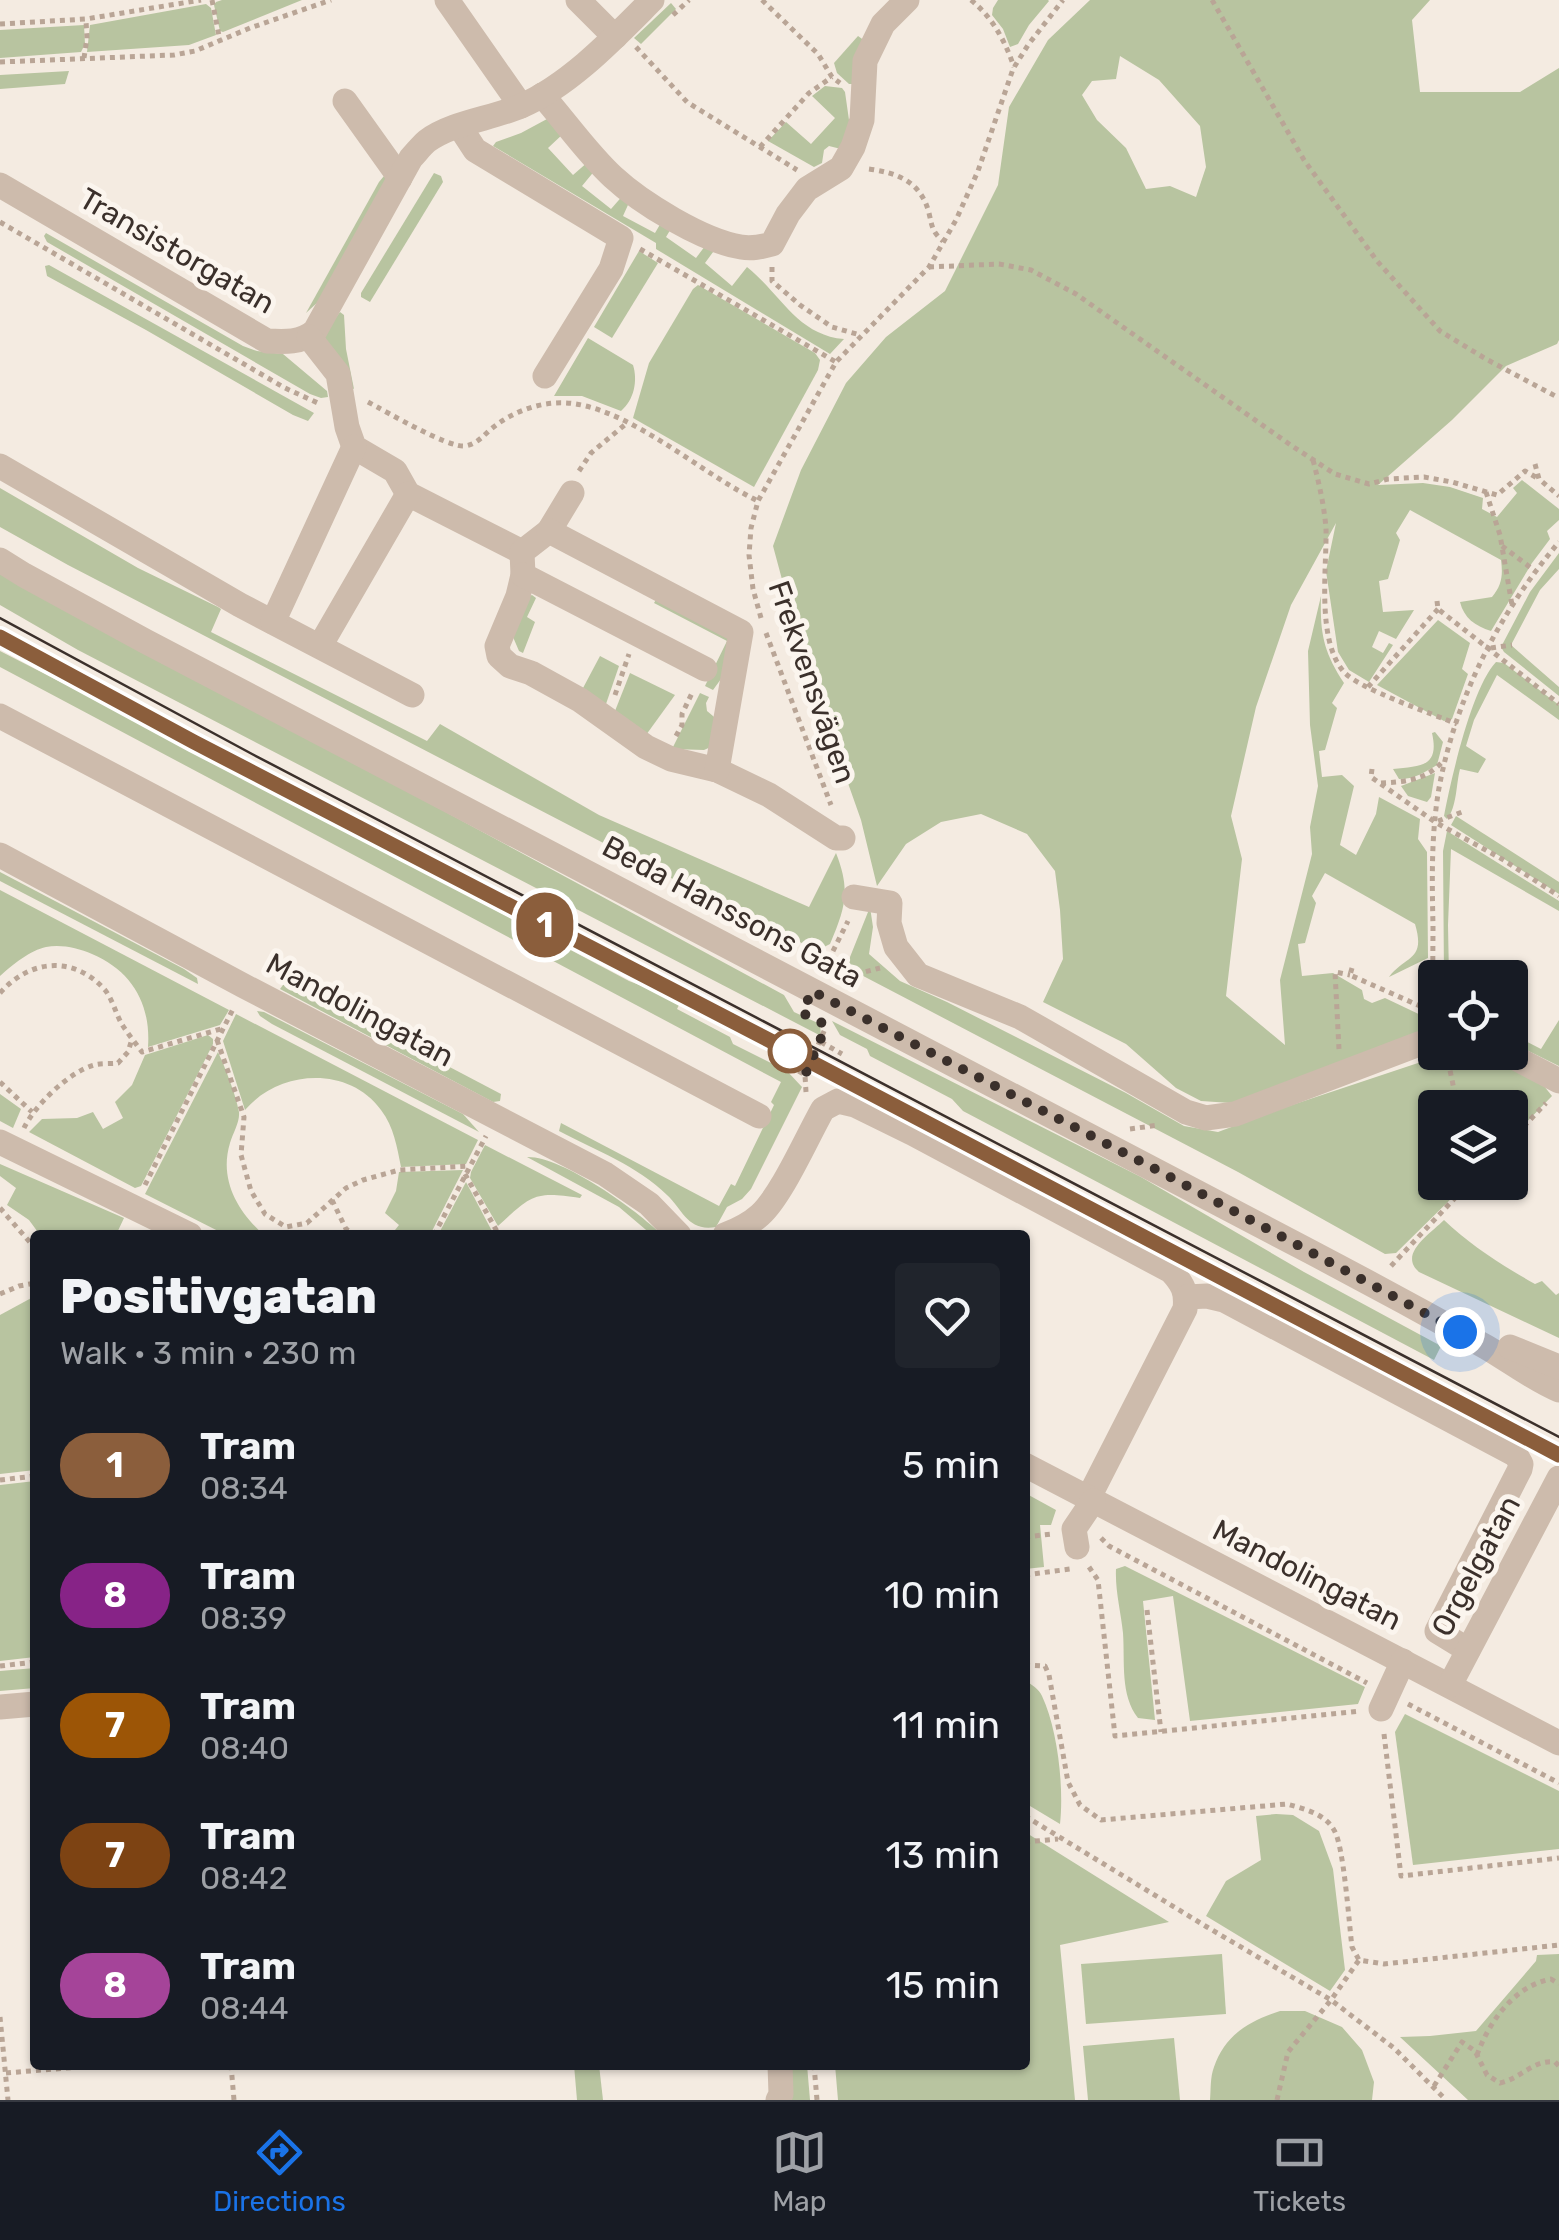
<!DOCTYPE html>
<html lang="en">
<head>
<meta charset="utf-8">
<style>
	body { margin:0; font-family:Rubik,sans-serif; background:#20242c; color:#f1f3f6; height:100vh; display:flex; flex-direction:column; font-size:38px; white-space:nowrap }
	* { box-sizing:border-box; margin:0 }
	p { font-size:32px; color:#9ea1a6 }
	.icon { flex:none; width:55px; height:55px; fill:none; stroke:currentColor; stroke-width:2; stroke-linecap:round; stroke-linejoin:round }
	.map { position:relative; flex:1; overflow:hidden }
	.side { position:absolute; left:30px; top:1230px; width:1000px; height:840px; display:flex; flex-direction:column; background:#171b24; border-radius:10px; box-shadow:0 2px 8px #0004 }
	.side>* { flex:none }
	.badge { padding:0 20px; border-radius:32px; font-size:35px; line-height:65px }
	.tools { position:absolute; left:1418px; top:960px; display:grid; gap:20px }
	.tools a { display:grid; place-items:center; width:110px; height:110px; border-radius:10px; background:#171b24; box-shadow:0 2px 8px #0004; font-size:50px }
	.you { position:absolute; width:50px; height:50px; margin:-25px; border:8px solid #fff; border-radius:50%; background:#1a73e8; box-shadow:0 0 0 15px #1a73e833 }
	.map>.badge { position:absolute; translate:-50% -50%; box-shadow:0 0 0 5px #fff }
	.round { display:grid; place-items:center; flex:none; width:105px; height:105px; border-radius:10px; background:#20242c }
	.summary { display:flex; align-items:center; justify-content:space-between; height:170px; padding:0 30px }
	h1 { font-size:48px; font-weight:800; line-height:75px }
	ul { padding:0; list-style:none }
	li { display:flex; align-items:center; gap:30px; height:130px; padding:0 30px }
	li div { flex:1 }
	li b { display:block; font-size:38px }
	li em { font-style:normal }
	li .badge { min-width:110px; font-weight:700; text-align:center }
	.tabs { display:flex; justify-content:space-around; align-items:center; height:140px; border-top:2px solid #363941; background:#171b24; font-size:28px; color:#9ea1a6 }
	.tabs a { display:grid; justify-items:center; gap:5px }
	.tabs .on { color:#1a73e8 }
	.map>svg:first-child { display:block }
	.green { fill:#b8c4a0; fill-rule:evenodd }
	.lines { fill:none; stroke-linecap:round; stroke-linejoin:round }
	.path { stroke:#b9a596; stroke-width:5; stroke-dasharray:5 5; stroke-linecap:butt }
	.minor { stroke:#cdbbac; stroke-width:25 }
	.tram { stroke:#3b302b; stroke-width:2.5 }
	.line-casing { stroke:#fff; stroke-width:22 }
	.line { stroke:#8b5e3c; stroke-width:15 }
	.walk { stroke:#3b302b; stroke-width:10; stroke-dasharray:0 18 }
	.stop-dot { fill:#fff; stroke:#8b5e3c; stroke-width:5 }
	.labels { text-anchor:middle; dominant-baseline:central; stroke-width:10; stroke-linejoin:round; paint-order:stroke }
	.street-label { font-size:30px; fill:#3b302b; stroke:#fbf5ee }
</style>
</head>
<body>
<div class="map">
<svg width="1559" height="2100" viewBox="0 0 1559 2100">
	<rect width="100%" height="100%" fill="#f4ebe1"/>
	<!-- green -->
	<g class="green">
		<path d="M222,0H302L223,32L220,31L214,5L216,2Z"/>
		<path d="M998,0H1048L1049,1L1029,25L1018,44L1010,47L1003,29L992,15L993,8Z"/>
		<path d="M1090,0H1430L1412,20L1420,92H1520L1559,68V340L1557,344L1506,366L1452,420L1378,485L1423,483L1450,487L1483,498L1482,509L1497,517L1517,493L1513,488L1522,480L1559,509V520L1547,531L1550,539L1532,563L1491,631C1475,626 1464,618 1460,602L1492,597C1502,585 1503,575 1501,560L1410,510L1396,533L1400,540L1388,579L1379,581L1383,612L1414,610L1396,639L1379,631L1372,647L1383,653L1389,643L1393,645L1369,682L1349,670L1338,652L1326,571L1336,523L1291,605L1256,707L1231,816L1242,859L1226,996L1285,1045L1280,980L1312,854L1310,827L1318,786L1310,725L1308,651L1321,596C1320,633 1323,651 1344,683L1332,703L1337,708L1325,750L1319,751L1322,777L1342,775L1354,786L1340,845L1356,855L1376,814L1379,797L1420,819L1418,839L1427,852L1428,958L1389,977C1406,955 1426,961 1415,924L1325,873L1312,896L1316,903L1305,943L1298,944L1302,976L1333,973L1362,990L1364,999L1372,1003L1385,998L1427,1018L1426,1034L1231,1103L1201,1101L1176,1088L1126,1044L1043,1002L1063,959L1060,910L1055,871L1027,834L981,814L941,822L906,844L877,886L861,820L801,650L773,546L801,470L846,383L886,337L945,291L998,185L1009,107L1048,40ZM1120,56L1159,80L1200,126L1206,167L1196,197L1170,186L1146,189L1126,148L1097,120L1082,95L1092,81L1116,79Z"/>
		<path d="M671,3L676,9L641,44L634,38Z"/>
		<path d="M206,4L211,8L216,35L189,45L87,52L90,25Z"/>
		<path d="M84,25L85,44L81,52L0,58V30Z"/>
		<path d="M858,36L865,41L854,84H849L837,73L834,63Z"/>
		<path d="M69,71L65,84L0,89V75Z"/>
		<path d="M825,86L842,88L845,92L850,127L841,149L829,146L824,150L822,163L814,167L768,141L786,122L811,144L835,118L812,96Z"/>
		<path d="M547,119L564,133L548,148L573,175L589,161L596,169L582,186L611,209L625,193L632,196L623,216L655,233L665,216L675,222L666,237L696,258L708,242L716,248L705,263L732,286L747,267C781,294 797,335 844,339L830,354L656,249V243L493,146L496,142L521,133Z"/>
		<path d="M434,173L441,176L443,182L370,302L361,297V293Z"/>
		<path d="M389,174L319,301L306,313L379,182L384,176Z"/>
		<path d="M46,233L243,346L257,351L283,354L327,391L328,397L321,398L310,394L47,242L44,236Z"/>
		<path d="M639,251L658,263L612,338L594,327Z"/>
		<path d="M49,265L314,413L308,421L293,415L146,330L47,276L45,266Z"/>
		<path d="M698,285L815,353L820,360L818,370L754,487L633,418L649,363L693,289Z"/>
		<path d="M340,312L344,315L346,349L354,389L350,387L323,334Z"/>
		<path d="M588,338L633,365C638,381 634,400 621,411L582,396H554Z"/>
		<path d="M0,488L138,568L218,607L221,609L211,632L427,741L440,724L599,815L809,907L836,853C851,891 845,908 830,944L820,949L812,948L694,890L68,565L0,527Z"/>
		<path d="M1559,553V569L1540,590L1511,645L1559,687V696L1504,652L1501,647L1530,592Z"/>
		<path d="M0,571L784,995L794,1012L820,1024L821,1036L78,650L0,605Z"/>
		<path d="M532,595L536,598L527,617L535,622L523,653L519,651L513,637L527,597Z"/>
		<path d="M657,598L730,637L734,661L713,690L705,686L727,641L654,603Z"/>
		<path d="M1438,620L1470,643L1462,669L1468,674L1452,719L1444,721L1377,685Z"/>
		<path d="M0,651L188,747L629,981L681,1001L677,1009L730,1037L733,1044L787,1071L802,1087L751,1189L742,1199L727,1207L716,1227C688,1232 683,1210 667,1195C638,1166 595,1150 559,1131L561,1123L719,1206L731,1184L735,1186L774,1105L771,1102L781,1082L0,667Z"/>
		<path d="M600,656L619,666L606,704L583,688Z"/>
		<path d="M1496,662L1504,663L1559,705V720L1497,675L1474,720L1466,746L1486,759L1478,773L1460,769C1456,784 1457,807 1447,819L1444,816C1451,779 1472,687 1496,662Z"/>
		<path d="M630,673L675,695L646,735L615,711Z"/>
		<path d="M700,693L709,697L706,703L707,711L719,721L713,746L704,750L672,749Z"/>
		<path d="M1435,732L1443,742L1437,765C1423,773 1415,779 1399,779L1393,769C1419,766 1440,768 1432,733Z"/>
		<path d="M1435,773L1431,797L1427,802L1408,796L1401,786Z"/>
		<path d="M1456,816L1559,882V894L1451,825Z"/>
		<path d="M1447,831L1559,901V911L1451,849L1448,925L1449,977L1444,978L1443,851Z"/>
		<path d="M0,872L184,969L197,978L198,984L0,881Z"/>
		<path d="M0,890L229,1010L220,1025L148,1047C151,1004 132,971 92,954C78,948 61,944 46,947C31,950 12,965 0,976Z"/>
		<path d="M870,907L873,927L869,954L900,981L947,1002L1126,1093L1184,1126L1218,1132L1280,1109L1448,1053H1480L1520,1070L1544,1086L1552,1096L1510,1139V1108H1435V1182L1467,1183L1396,1253L1385,1254L1238,1172L846,967Z"/>
		<path d="M286,981L501,1094L500,1101L493,1102L280,989Z"/>
		<path d="M257,1011L264,1012L463,1114L479,1132L272,1024L260,1016Z"/>
		<path d="M236,1014L478,1140L466,1164L401,1167C397,1147 394,1127 381,1110C348,1065 279,1070 245,1110L223,1041Z"/>
		<path d="M1559,1020V1066L1510,1042V1033L1541,1049Z"/>
		<path d="M832,1021L1141,1177L1304,1272L1441,1346L1434,1360L963,1111L952,1099L870,1056L867,1049L840,1035Z"/>
		<path d="M208,1035L213,1039V1044L141,1186L135,1188L29,1132L42,1119L77,1118L93,1112L103,1129L123,1118L115,1102L132,1085L145,1055Z"/>
		<path d="M218,1052C225,1067 236,1095 239,1112C240,1122 233,1133 230,1143C219,1179 237,1211 264,1235H226L145,1194Z"/>
		<path d="M0,1094L21,1109L13,1128L0,1121Z"/>
		<path d="M485,1145L582,1195L580,1198C534,1191 532,1195 498,1226L470,1178L471,1172Z"/>
		<path d="M527,1157C562,1156 637,1210 662,1235H652L619,1207Z"/>
		<path d="M0,1164L124,1218L116,1235H40L29,1220L7,1205L16,1188L0,1176Z"/>
		<path d="M463,1170L430,1235H391L399,1225L385,1213L396,1191L399,1172Z"/>
		<path d="M466,1182L493,1233L492,1235H438Z"/>
		<path d="M1444,1220C1470,1245 1503,1266 1535,1284L1542,1281L1556,1295L1559,1293V1338L1419,1272C1398,1254 1430,1234 1444,1220Z"/>
		<path d="M35,1296V1470L0,1474V1315Z"/>
		<path d="M35,1481V1657L0,1661V1485Z"/>
		<path d="M1025,1493L1056,1510L1051,1525H1040L1044,1567L1025,1569Z"/>
		<path d="M1125,1566L1365,1687L1358,1704L1190,1721L1173,1596L1143,1601L1155,1720L1138,1718C1120,1695 1125,1662 1123,1633C1121,1612 1115,1591 1116,1569Z"/>
		<path d="M35,1668V1688L0,1691V1671Z"/>
		<path d="M1025,1680C1032,1685 1039,1689 1042,1696C1058,1730 1064,1788 1060,1824L1025,1803Z"/>
		<path d="M1405,1714L1559,1791V1849L1413,1865L1395,1732Z"/>
		<path d="M1276,1814L1293,1815L1319,1831L1333,1869L1345,1970L1330,1991L1206,1916L1226,1881L1261,1860L1256,1816Z"/>
		<path d="M1025,1832L1169,1922L1060,1945L1075,2100H838L835,2065H1025Z"/>
		<path d="M1222,1954L1226,2014L1086,2024L1081,1964Z"/>
		<path d="M1559,1954V2100H1468L1400,2037L1430,2036L1476,2031L1536,1961L1537,1955Z"/>
		<path d="M1280,2011H1305L1342,2027L1362,2050L1374,2082L1372,2100H1210C1211,2090 1210,2077 1214,2067C1225,2035 1249,2021 1280,2011Z"/>
		<path d="M1174,2038L1180,2100H1088L1083,2046Z"/>
		<path d="M574,2065H599L603,2100H577Z"/>
		<path d="M789,2065H807L810,2100H792Z"/>
	</g>
	<g class="lines">
		<!-- path -->
		<g class="path">
			<path d="M212,0L220,41"/>
			<path d="M762,0L818,54L832,77L840,83"/>
			<path d="M971,0C993,18 1005,41 1014,67"/>
			<path d="M1212,0L1304,160L1377,261L1440,331L1486,359L1559,398"/>
			<path d="M673,15L689,0"/>
			<path d="M0,24L86,19L201,0"/>
			<path d="M636,47L687,102L797,170"/>
			<path d="M84,58L87,38L86,21"/>
			<path d="M0,62L174,55L195,51L250,28L331,0"/>
			<path d="M760,147L809,93L832,77"/>
			<path d="M869,169C898,173 921,182 929,213C932,226 932,232 943,241"/>
			<path d="M0,222L285,388L320,404"/>
			<path d="M640,249L836,362"/>
			<path d="M772,267V281L800,305L832,327L860,335"/>
			<path d="M929,267L999,264L1031,270L1076,294L1292,446L1335,474L1369,484L1388,479L1424,477L1452,482L1497,495L1525,471L1539,479"/>
			<path d="M368,402C387,412 448,448 465,446C477,444 483,436 491,429C514,410 546,399 576,404C637,414 702,474 758,501"/>
			<path d="M1313,460C1319,483 1324,505 1326,528C1327,568 1316,640 1344,672C1359,689 1433,714 1457,724"/>
			<path d="M1535,464L1539,479L1559,496"/>
			<path d="M579,471L591,453L627,423"/>
			<path d="M1486,492L1500,535L1512,605"/>
			<path d="M1502,546L1535,571"/>
			<path d="M1437,601L1438,609L1559,704"/>
			<path d="M761,618L753,589L749,555L751,528L758,501L836,362L929,267L956,220L978,171L1013,69L1028,45L1063,0"/>
			<path d="M766,633L831,805"/>
			<path d="M1491,648L1512,645"/>
			<path d="M1368,687L1438,609"/>
			<path d="M615,695L629,654"/>
			<path d="M676,736L682,725V714L693,691"/>
			<path d="M1372,769L1371,777L1435,822L1502,859L1559,896"/>
			<path d="M1381,783C1404,782 1427,780 1443,761"/>
			<path d="M1438,821L1462,812"/>
			<path d="M1352,968L1350,975L1420,1006L1434,1008"/>
			<path d="M824,969L848,921"/>
			<path d="M850,981L853,975L880,968"/>
			<path d="M0,993C30,959 74,955 105,990C113,1000 116,1015 123,1026C129,1035 136,1044 142,1052L224,1028"/>
			<path d="M1435,1011C1432,983 1433,954 1433,926C1432,881 1431,834 1439,788C1456,697 1499,613 1559,542"/>
			<path d="M217,1040L244,1117L241,1155L251,1191L265,1214L286,1227L307,1223L346,1188L363,1180L399,1170L470,1166"/>
			<path d="M821,1042L842,1054"/>
			<path d="M1339,1049L1335,972L1350,975"/>
			<path d="M1448,1061L1458,1108"/>
			<path d="M790,1066L805,1075"/>
			<path d="M0,1082L32,1112"/>
			<path d="M806,1092L805,1075L825,1029L822,1024"/>
			<path d="M24,1128C35,1105 69,1072 94,1065C101,1063 111,1064 118,1063L128,1052L132,1039"/>
			<path d="M1130,1129L1159,1125"/>
			<path d="M1510,1141L1546,1103"/>
			<path d="M465,1174L499,1235"/>
			<path d="M145,1185L234,1007"/>
			<path d="M332,1200L346,1229L357,1235"/>
			<path d="M0,1208L35,1248"/>
			<path d="M434,1235L486,1136"/>
			<path d="M1391,1266L1470,1182"/>
			<path d="M0,1294L19,1286L35,1283"/>
			<path d="M0,1480L35,1476"/>
			<path d="M1025,1537L1052,1534"/>
			<path d="M1101,1538L1109,1546L1367,1683"/>
			<path d="M1089,1567L1098,1580L1115,1736L1360,1711"/>
			<path d="M1025,1575L1070,1569"/>
			<path d="M1147,1610L1161,1732"/>
			<path d="M1025,1665L1045,1666L1049,1675L1068,1782L1080,1805L1101,1820L1287,1804C1304,1809 1324,1813 1334,1830C1344,1846 1349,1924 1352,1947L1359,1960L1384,1964L1559,1945"/>
			<path d="M0,1666L35,1662"/>
			<path d="M1408,1704L1559,1783"/>
			<path d="M1384,1734L1401,1876L1559,1858"/>
			<path d="M1025,1816L1207,1927L1331,2000L1394,2048L1446,2100"/>
			<path d="M1025,1842L1058,1839"/>
			<path d="M0,2017L8,2100"/>
			<path d="M1477,2055C1489,2022 1514,1986 1551,1979L1559,1984"/>
			<path d="M231,2065L234,2100"/>
			<path d="M814,2065L817,2100"/>
			<path d="M6,2073L103,2065"/>
			<path d="M1434,2086L1462,2042L1475,2051L1487,2075L1500,2083C1520,2079 1534,2059 1555,2062L1559,2066"/>
			<path d="M1277,2100L1288,2052L1331,2000L1359,1960"/>
		</g>
		<!-- minor -->
		<g class="minor">
			<path d="M447,0L521,106"/>
			<path d="M578,0L615,37"/>
			<path d="M542,95C565,121 587,153 613,177C641,203 703,241 741,247C752,249 761,247 772,244L788,214L807,189L841,168L853,147L862,120L865,61L883,24L907,0"/>
			<path d="M345,101L400,178"/>
			<path d="M460,127L475,150L621,238L611,269L545,376"/>
			<path d="M0,185L267,341C284,342 302,343 315,331L411,158C416,153 421,146 427,141C453,122 491,119 521,106C570,85 615,37 652,0"/>
			<path d="M309,337L338,374L347,427L354,447L395,471L408,494L522,552"/>
			<path d="M0,466L240,605L412,695"/>
			<path d="M572,493L549,531L522,552L523,575L518,596L497,646L499,656L510,666L531,673L580,700L646,747L671,759L717,770L769,795L836,838H843"/>
			<path d="M549,531L741,632L717,770"/>
			<path d="M0,560L24,575L145,641L1309,1251C1368,1282 1427,1314 1486,1347C1510,1361 1533,1379 1559,1390"/>
			<path d="M523,575L705,669"/>
			<path d="M273,622L354,447"/>
			<path d="M320,646L408,494"/>
			<path d="M0,716L759,1116"/>
			<path d="M0,855L244,986L605,1174L649,1204L679,1235"/>
			<path d="M854,897L890,903L889,923L896,947L918,975L1020,1017L1186,1112L1206,1118L1235,1114L1419,1044L1435,1040"/>
			<path d="M1504,1052L1559,1081"/>
			<path d="M0,1142L190,1235"/>
			<path d="M725,1235C738,1230 750,1224 760,1215C782,1195 807,1137 823,1109L838,1101L855,1105L912,1133L1171,1271C1183,1284 1187,1292 1185,1309L1088,1499"/>
			<path d="M1187,1297L1207,1296L1224,1300L1516,1455L1521,1464L1520,1469L1437,1631L1468,1650"/>
			<path d="M1510,1347L1559,1367"/>
			<path d="M1025,1465L1559,1743"/>
			<path d="M1077,1547L1074,1529L1093,1501"/>
			<path d="M1450,1685L1559,1478"/>
			<path d="M0,1707L35,1704"/>
			<path d="M1381,1709L1403,1661"/>
			<path d="M778,2100L781,2094L780,2065"/>
		</g>
		<!-- tram -->
		<g class="tram">
			<path d="M0,618L252,754L1559,1437"/>
			<path d="M0,637L169,728L790,1051L1559,1455"/>
		</g>
	</g>
	<g class="lines">
		<defs>
			<path id="line" d="M0,637L194,742L790,1051L1559,1455"/>
		</defs>
		<!-- line casing -->
		<use href="#line" class="line-casing"/>
		<!-- line -->
		<use href="#line" class="line"/>
		<!-- walk -->
		<path class="walk" d="M790,1051V1066L805,1075L825,1029L821,1022L802,1013L812,991L1161,1172L1460,1332"/>
	</g>
	<!-- markers -->
	<circle class="stop-dot" cx="790" cy="1051" r="20"/>
	<g class="labels">
		<!-- street labels -->
		<g class="street-label">
			<text transform="translate(177 251) rotate(30)">Transistorgatan</text>
			<text transform="translate(812 682) rotate(71)">Frekvensvägen</text>
			<text transform="translate(732 912) rotate(28)">Beda Hanssons Gata</text>
			<text transform="translate(360 1010) rotate(28)">Mandolingatan</text>
			<text transform="translate(1476 1566) rotate(-62)">Orgelgatan</text>
			<text transform="translate(1307 1575) rotate(27)">Mandolingatan</text>
		</g>
	</g>
</svg>
<div class="tools">
<a><svg class="icon" aria-label="locate" viewBox="0 0 24 24"><circle cx="12" cy="12" r="6"/><path d="M12 2v4M12 18v4M2 12h4M18 12h4"/></svg></a>
<a><svg class="icon" aria-label="layers" viewBox="0 0 24 24"><path d="M12 4l9 5-9 5-9-5zM3 14l9 5 9-5"/></svg></a>
</div>
<div class="you" style="left:1460px;top:1332px"></div>
<b class="badge" style="left:545px;top:925px;background:#8b5e3c;color:#fff">1</b>
<section class="side">
<div class="summary"><div><h1>Positivgatan</h1><p>Walk · 3 min · 230 m</p></div><a class="round"><svg class="icon" aria-label="heart" viewBox="0 0 24 24"><path d="M12 20l-8-8c-3-5 5-10 8-4 3-6 11-1 8 4z"/></svg></a></div>
<ul>
<li><span class="badge" style="background:#8b5e3c;color:#fff">1</span><div><b>Tram</b><p>08:34</p></div><em>5 min</em></li>
<li><span class="badge" style="background:#872387;color:#fff">8</span><div><b>Tram</b><p>08:39</p></div><em>10 min</em></li>
<li><span class="badge" style="background:#9c5506;color:#fff">7</span><div><b>Tram</b><p>08:40</p></div><em>11 min</em></li>
<li><span class="badge" style="background:#7d4313;color:#fff">7</span><div><b>Tram</b><p>08:42</p></div><em>13 min</em></li>
<li><span class="badge" style="background:#a54499;color:#fff">8</span><div><b>Tram</b><p>08:44</p></div><em>15 min</em></li>
</ul>
</section>
</div>
<nav class="tabs">
<a class="on"><svg class="icon" aria-label="directions" viewBox="0 0 24 24"><path d="M12 3l9 9-9 9-9-9zM9 14v-3h6M13 9l2 2-2 2"/></svg>Directions</a>
<a><svg class="icon" aria-label="map" viewBox="0 0 24 24"><path d="M3 6l6-2 6 2 6-2v14l-6 2-6-2-6 2zM9 4v14M15 6v14"/></svg>Map</a>
<a><svg class="icon" aria-label="tickets" viewBox="0 0 24 24"><path d="M3 7h18v10H3zM15 7v10"/></svg>Tickets</a>
</nav>
</body>
</html>
